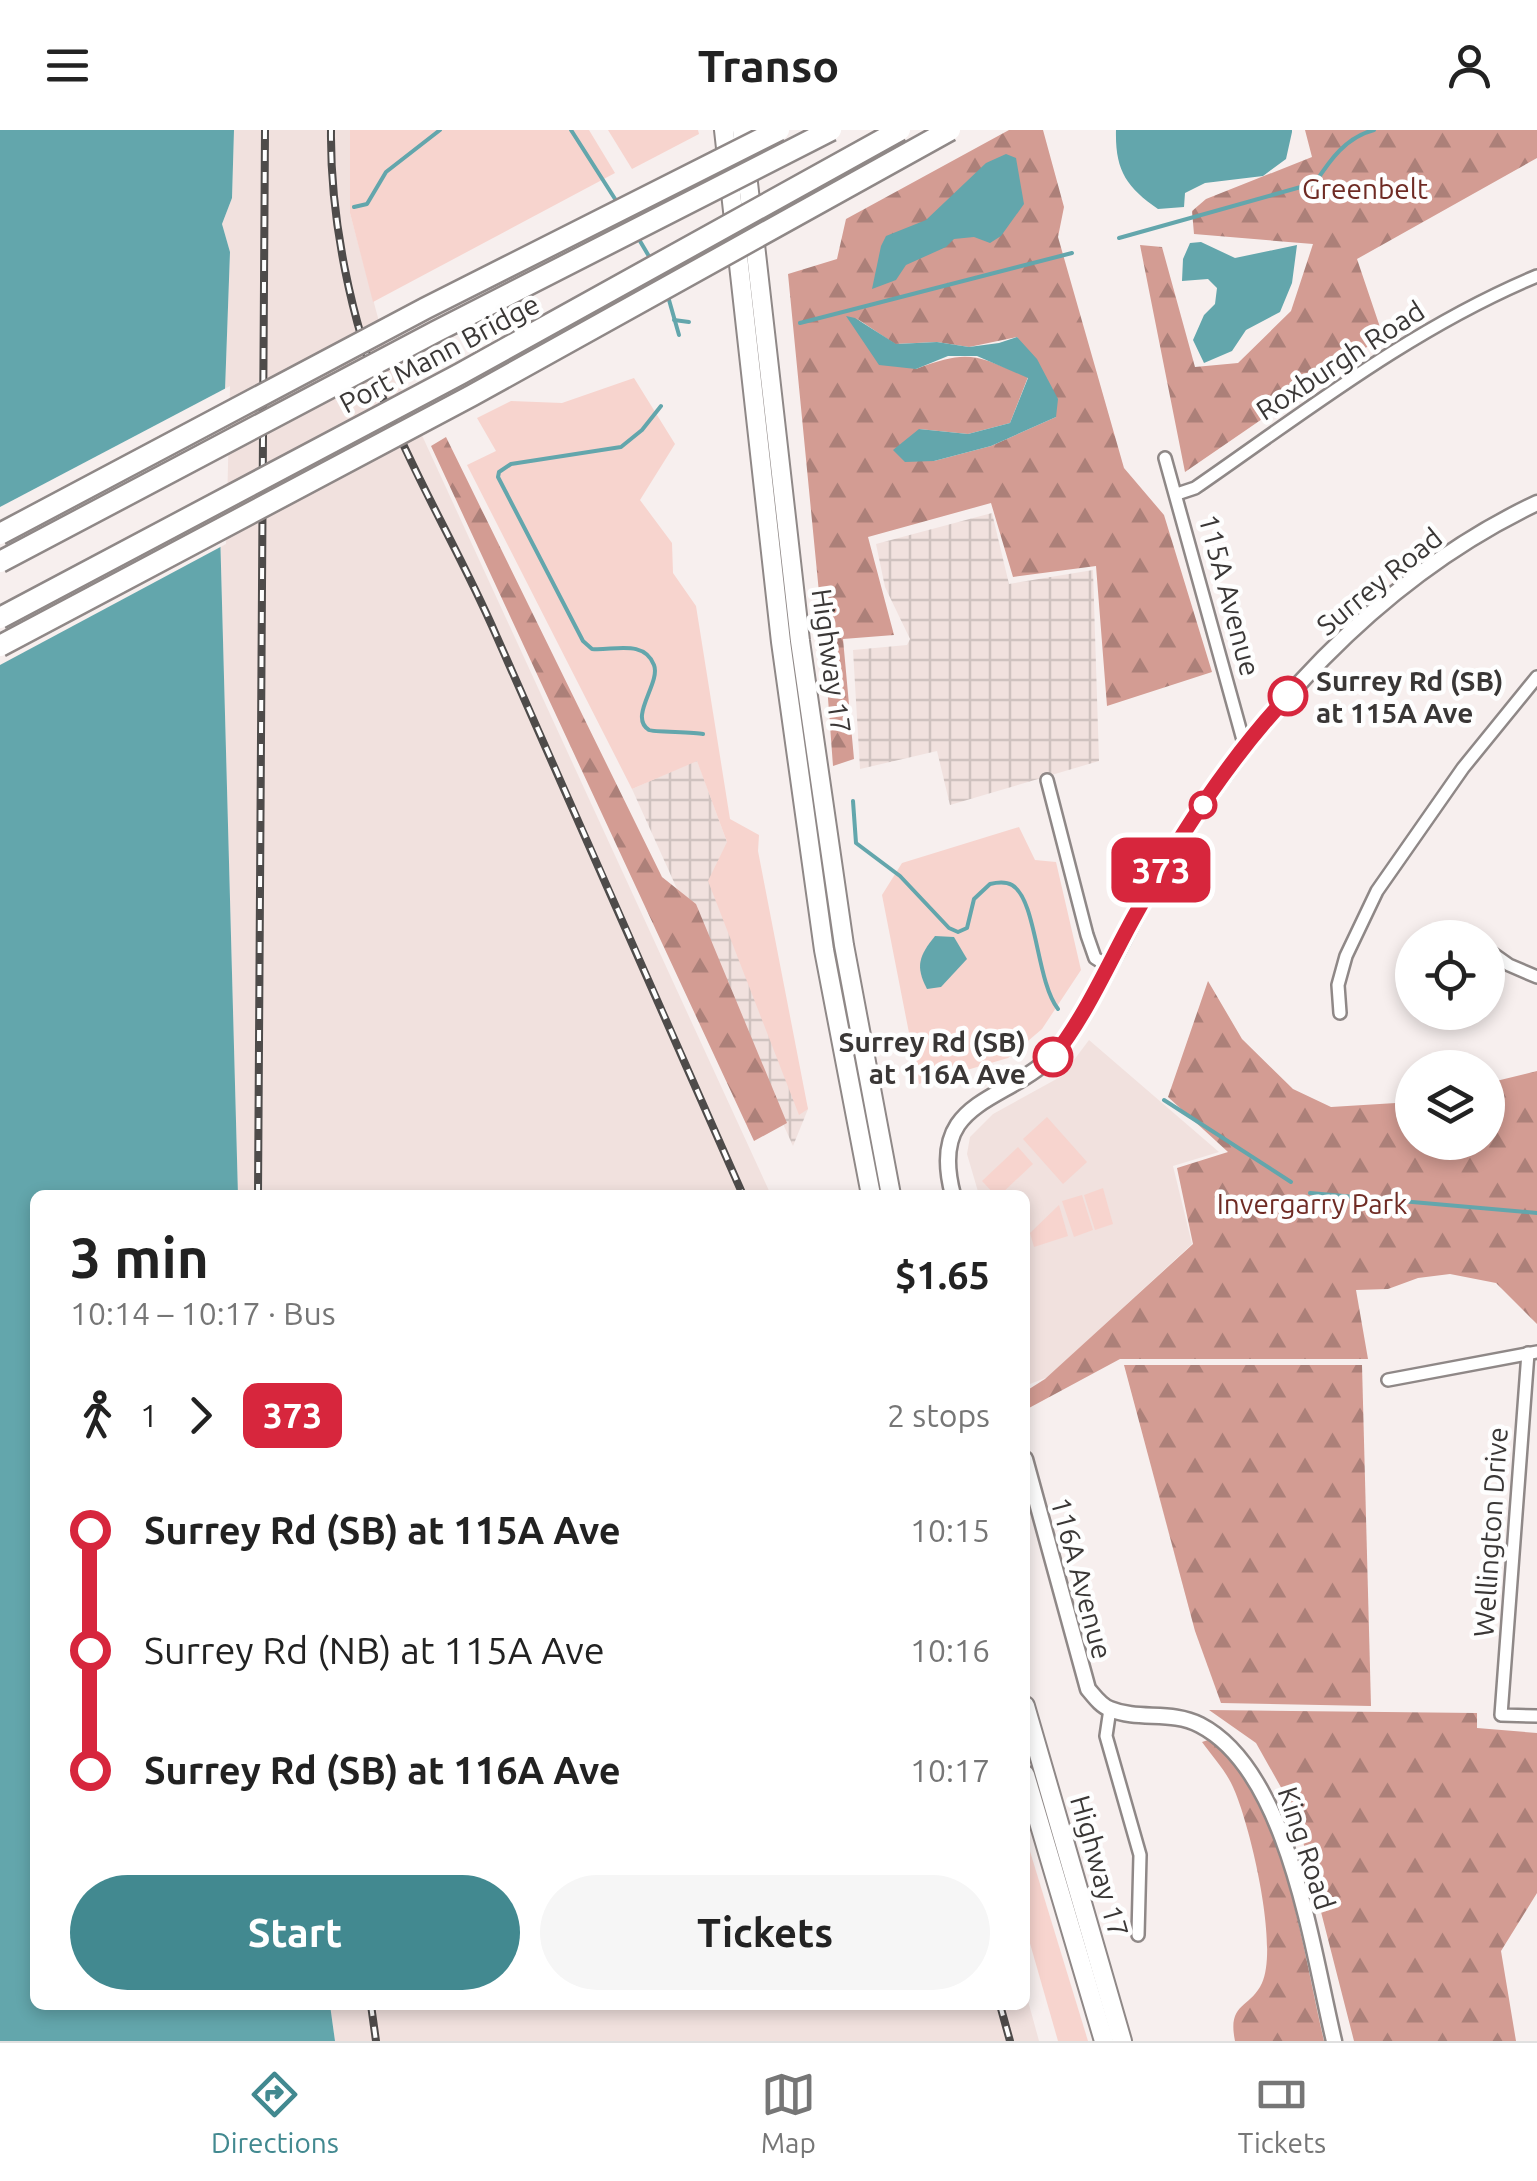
<!DOCTYPE html>
<html lang="en">
<head>
<meta charset="utf-8">
<style>
	body { margin:0; font-family:Ubuntu,sans-serif; background:#f6f6f6; color:#222; height:100vh; display:flex; flex-direction:column; font-size:38px; white-space:nowrap }
	* { box-sizing:border-box; margin:0 }
	p { font-size:32px; color:#767676 }
	.icon { flex:none; width:55px; height:55px; fill:none; stroke:currentColor; stroke-width:2; stroke-linecap:round; stroke-linejoin:round }
	.map { position:relative; flex:1; overflow:hidden }
	.panel { position:absolute; left:30px; top:1060px; width:1000px; height:820px; display:flex; flex-direction:column; background:#fff; border-radius:15px; box-shadow:0 5px 15px #0003 }
	.panel>* { flex:none }
	.badge { padding:0 20px; border-radius:15px; font-size:35px; line-height:65px }
	.controls { position:absolute; left:1395px; top:790px; display:grid; gap:20px }
	.controls a { display:grid; place-items:center; width:110px; height:110px; border-radius:50%; background:#fff; box-shadow:0 5px 15px #0003; font-size:50px }
	.map>.badge { position:absolute; translate:-50% -50%; box-shadow:0 0 0 5px #fff }
	.legs { display:flex; align-items:center; gap:15px; height:110px; padding:0 40px; font-size:32px }
	.legs p { margin-inline-start:auto }
	.overview { display:flex; align-items:center; justify-content:space-between; height:170px; padding:0 40px }
	h1 { font-size:55px; font-weight:700; line-height:75px }
	.cta { display:flex; gap:20px; margin-top:auto; padding:20px 40px }
	.cta a { flex:1; height:115px; border-radius:60px; background:#428990; color:#fff; font-size:40px; font-weight:700; line-height:115px; text-align:center }
	.cta a+a { background:#f6f6f6; color:#222 }
	ul { padding:0 40px; list-style:none }
	li { display:flex; align-items:center; gap:35px; height:120px; font-size:38px }
	li i { display:grid; place-items:center; width:15px; height:100%; margin:0 12px; background:currentColor }
	li i::after { content:''; width:25px; height:25px; margin:-12px; border:8px solid; border-radius:50%; background:#fff }
	li p { margin-inline-start:auto }
	li:first-child i { background:linear-gradient(#0000 50%,currentColor 0) }
	li:last-child i { background:linear-gradient(currentColor 50%,#0000 0) }
	header { display:flex; justify-content:space-between; align-items:center; height:130px; padding:0 40px; background:#fff; font-size:45px; font-weight:700 }
	.tabs { display:flex; justify-content:space-around; align-items:center; height:140px; border-top:2px solid #e0e0e0; background:#fff; font-size:28px; color:#767676 }
	.tabs a { display:grid; justify-items:center; gap:5px }
	.tabs .active { color:#428990 }
	.map>svg:first-child { display:block }
	.built { fill:#f1e1de }
	.industrial { fill:url(#industrial-grid) }
	.green { fill:#f7d4ce }
	.forest { fill:url(#forest-firs); fill-rule:evenodd }
	.water { fill:#63a6ac }
	.pier { fill:#f7efee }
	.lines { fill:none; stroke-linecap:round; stroke-linejoin:round }
	.stream { stroke:#63a6ac; stroke-width:4 }
	.minor-casing { stroke:#8f8887; stroke-width:16 }
	.tertiary-casing { stroke:#8f8887; stroke-width:19 }
	.trunk-casing { stroke:#8f8887; stroke-width:22 }
	.minor { stroke:#fff; stroke-width:11 }
	.tertiary { stroke:#fff; stroke-width:14 }
	.trunk { stroke:#fff; stroke-width:18 }
	.rail-casing { stroke:#4e4b4a; stroke-width:8 }
	.rail { stroke:#fefefe; stroke-width:4; stroke-dasharray:11; stroke-linecap:butt }
	.motorway-bridge-casing { stroke:#8f8887; stroke-width:25; stroke-linecap:butt }
	.motorway-bridge { stroke:#fff; stroke-width:20 }
	.line-1-casing { stroke:#fff; stroke-width:22 }
	.line-1 { stroke:#d7263d; stroke-width:15 }
	.stop-1-dot { fill:#fff; stroke:#d7263d; stroke-width:5 }
	.labels { text-anchor:middle; dominant-baseline:central; stroke-width:9; stroke-linejoin:round; paint-order:stroke }
	.park-label { font-size:28px; fill:#6f2b24; stroke:#fefefe }
	.street-label { font-size:28px; fill:#3a3736; stroke:#fefefe }
	.stop-label { font-size:28px; font-weight:bold; fill:#3a3736; stroke:#fefefe; text-anchor:start }
</style>
</head>
<body>
<header><svg class="icon" aria-label="menu" viewBox="0 0 24 24"><path d="M4 6h16M4 12h16M4 18h16"/></svg>Transo<svg class="icon" aria-label="person" viewBox="0 0 24 24"><circle cx="12" cy="8" r="4"/><path d="M4 21q1-7 8-7t8 7"/></svg></header>
<div class="map">
<svg width="1537" height="1911" viewBox="0 0 1537 1911">
	<defs>
		<pattern id="industrial-grid" width="8" height="8" patternUnits="userSpaceOnUse" patternTransform="scale(2.5)"><rect width="8" height="8" fill="#f1e1de"/><path d="M0 4h8M4 0v8" fill="none" stroke="#cfc2bf"/></pattern>
		<pattern id="forest-firs" width="22" height="20" patternUnits="userSpaceOnUse" patternTransform="scale(2.5)"><rect width="22" height="20" fill="#d39c93"/><path d="M5 1l3.5 6h-7zM16 11l3.5 6h-7z" fill="#ac8079"/></pattern>
	</defs>
	<rect width="100%" height="100%" fill="#f7efee"/>
	<!-- built -->
	<g class="built">
		<path d="M234,0H350V83L385,214L403,264L771,1065H238L220,399L230,122L222,94L232,68Z"/>
		<path d="M1089,910L1219,1022L1173,1036L1192,1114L1048,1247L1030,1254L1025,1236V1065H979L967,1024L970,1007L993,984L1062,946Z"/>
		<path d="M1025,1860L1039,1911H335L330,1875H1025Z"/>
	</g>
	<!-- industrial -->
	<g class="industrial">
		<path d="M992,383L1009,454L1093,440L1099,631L950,675L937,621L860,639L853,520L907,515L910,509L885,457L876,414Z"/>
		<path d="M697,630L727,712L808,979L793,1016L632,659Z"/>
	</g>
	<!-- green -->
	<g class="green">
		<path d="M350,0H589L615,43L373,172L350,83Z"/>
		<path d="M608,0H698L699,4L632,39Z"/>
		<path d="M634,248L675,314L640,370L672,413L673,443L696,476L730,689L759,705L758,721L808,979L799,985L708,751L727,712L697,631L632,659L467,335L496,321L477,288L511,271L562,273Z"/>
		<path d="M1019,697L1035,730L1056,732L1081,840L1042,899L1008,928L919,954L882,765L902,733Z"/>
		<path d="M1047,987L1087,1032L1063,1054L1023,1009Z"/>
		<path d="M1018,1017L1033,1034L1000,1065H995L982,1051Z"/>
		<path d="M1103,1058L1113,1094L1095,1100L1084,1065Z"/>
		<path d="M1082,1065L1093,1100L1074,1107L1062,1071Z"/>
		<path d="M1059,1075L1068,1106L1034,1117L1030,1103Z"/>
		<path d="M1025,1705L1088,1911H1058L1025,1796Z"/>
	</g>
	<!-- forest -->
	<g class="forest">
		<path d="M1009,0H1043L1064,77L1058,107L1124,338L1164,385L1212,542L1107,576L1096,436L1013,447L991,373L868,407L894,505L843,509L854,629L833,636L824,514L788,144L837,129L846,89ZM856,188L895,214L937,212L969,217L1017,207L1056,287L991,316L934,331L919,299L968,304L1010,293L1028,247C977,226 970,218 916,239Z"/>
		<path d="M1305,0H1537V28L1357,129L1383,206L1185,342L1140,115L1162,117L1195,237L1238,233L1291,181L1313,114L1194,104L1192,81L1206,69L1312,27Z"/>
		<path d="M446,307L662,747L696,774L787,993L754,1011L431,316Z"/>
		<path d="M1208,851L1242,909L1293,959L1331,977L1412,972V1012H1488V953L1537,941V1194L1496,1153L1450,1144L1418,1148L1388,1159L1356,1160L1368,1229H1120L1029,1278L1026,1261L1045,1249L1193,1114L1177,1038L1228,1022L1168,967Z"/>
		<path d="M1124,1235H1362L1371,1576L1221,1573L1195,1501Z"/>
		<path d="M1209,1580L1477,1583V1598L1537,1603V1763L1501,1821L1516,1911H1354L1296,1684L1256,1613Z"/>
		<path d="M1211,1609C1221,1620 1234,1631 1243,1643C1287,1707 1306,1833 1324,1911H1235C1227,1872 1250,1879 1262,1853C1279,1816 1250,1694 1233,1657C1226,1641 1212,1626 1202,1612Z"/>
	</g>
	<!-- water -->
	<g class="water">
		<path d="M0,0H234L232,68L222,94L230,122L220,399L238,1065H35V1875H330L335,1911H0Z"/>
		<path d="M1116,0H1292V2L1286,29L1263,46L1205,53L1185,63L1184,77L1158,79C1126,57 1115,40 1116,0Z"/>
		<path d="M1006,24L1016,28L1024,74L1001,106L990,113L974,107L954,109L946,117L906,135L896,150L872,159L881,116L886,106L926,90L986,33Z"/>
		<path d="M1201,112L1235,128L1297,115L1292,153L1280,182L1246,200L1232,221L1204,233L1193,210L1204,185L1215,174L1217,158L1208,149L1182,151L1183,129L1190,113Z"/>
		<path d="M846,186L855,188L896,214L937,212L969,217L999,213L1017,207L1037,229L1058,269L1056,287L991,316L934,331L905,332L893,320L919,299L968,304L1010,293L1028,248L977,226H948L916,239L879,235Z"/>
		<path d="M935,806L954,807L967,829L941,857L927,859C915,836 919,826 935,806Z"/>
	</g>
	<!-- pier -->
	<path class="pier" d="M230,256L226,414L0,535V377Z"/>
	<g class="lines">
		<!-- stream -->
		<g class="stream">
			<path d="M571,0L617,72"/>
			<path d="M354,77L367,74L386,42L440,0"/>
			<path d="M637,106L650,128"/>
			<path d="M1119,108L1315,53C1330,30 1346,7 1374,0"/>
			<path d="M667,163L679,205"/>
			<path d="M674,190L689,192"/>
			<path d="M800,193L1072,123"/>
			<path d="M661,276L642,300L621,317L511,334L499,342L498,347L583,511L592,519C613,521 644,509 654,535C661,553 628,587 649,600C653,602 693,602 703,604"/>
			<path d="M853,671L856,713L900,746L949,798L958,802L967,798L974,769L990,754C998,752 1005,751 1012,755C1037,770 1036,851 1058,879"/>
			<path d="M1164,970L1291,1052"/>
			<path d="M1310,1063L1537,1083"/>
		</g>
		<defs>
			<g id="minor">
				<path d="M1165,328L1245,617"/>
				<path d="M1177,364L1195,358C1305,282 1412,198 1537,146"/>
				<path d="M1047,650L1087,805L1095,828L1108,836"/>
				<path d="M1492,823L1509,835L1537,847"/>
				<path d="M1340,883L1338,855L1346,826L1377,761L1463,638L1537,547"/>
				<path d="M1528,1223L1501,1585L1537,1586"/>
				<path d="M1388,1250L1537,1222"/>
				<path d="M1110,1579L1106,1606L1140,1725L1138,1805"/>
			</g>
			<g id="tertiary">
				<path d="M953,1065C925,960 1018,976 1065,911C1103,857 1128,795 1162,739C1253,589 1376,449 1537,373"/>
				<path d="M1025,1329L1088,1559C1094,1566 1101,1576 1110,1579C1139,1591 1171,1580 1200,1595C1289,1641 1312,1820 1334,1911"/>
			</g>
			<g id="trunk">
				<path d="M724,0L781,512L824,820L871,1065"/>
				<path d="M742,0L800,511L844,815L891,1065"/>
				<path d="M1025,1576L1122,1911"/>
				<path d="M1025,1645L1104,1911"/>
			</g>
		</defs>
		<!-- minor casing -->
		<use href="#minor" class="minor-casing"/>
		<!-- tertiary casing -->
		<use href="#tertiary" class="tertiary-casing"/>
		<!-- trunk casing -->
		<use href="#trunk" class="trunk-casing"/>
		<!-- minor -->
		<use href="#minor" class="minor"/>
		<!-- tertiary -->
		<use href="#tertiary" class="tertiary"/>
		<!-- trunk -->
		<use href="#trunk" class="trunk"/>
		<defs>
			<g id="rail">
				<path d="M331,0C330,87 351,193 385,273C417,352 462,426 496,505C579,691 661,878 743,1065"/>
				<path d="M258,1065L265,0"/>
				<path d="M371,1875L376,1911"/>
				<path d="M1000,1875L1010,1911"/>
			</g>
		</defs>
		<!-- rail casing -->
		<use href="#rail" class="rail-casing"/>
		<!-- rail -->
		<use href="#rail" class="rail"/>
		<defs>
			<g id="motorway-bridge">
				<path d="M0,404L426,178L779,0"/>
				<path d="M0,432L437,201L831,0"/>
				<path d="M0,488L460,244L900,0"/>
				<path d="M0,516L471,266L950,0"/>
			</g>
		</defs>
		<!-- motorway-bridge casing -->
		<use href="#motorway-bridge" class="motorway-bridge-casing"/>
		<!-- motorway-bridge -->
		<use href="#motorway-bridge" class="motorway-bridge"/>
	</g>
	<g class="lines">
		<defs>
			<path id="line-1" d="M1053,927C1087,884 1108,834 1134,787C1177,709 1227,631 1288,566"/>
		</defs>
		<!-- line-1 casing -->
		<use href="#line-1" class="line-1-casing"/>
		<!-- line-1 -->
		<use href="#line-1" class="line-1"/>
	</g>
	<!-- markers -->
	<g class="stop-1-dot">
		<circle cx="1288" cy="566" r="18"/>
		<circle cx="1203" cy="675" r="12"/>
		<circle cx="1053" cy="927" r="18"/>
	</g>
	<g class="labels">
		<!-- park labels -->
		<g class="park-label">
			<text x="1365" y="58">Greenbelt</text>
			<text x="1312" y="1073">Invergarry Park</text>
		</g>
		<!-- street labels -->
		<g class="street-label">
			<text transform="translate(439 223) rotate(-28)">Port Mann Bridge</text>
			<text transform="translate(1340 230) rotate(-33)">Roxburgh Road</text>
			<text transform="translate(1379 451) rotate(-39)">Surrey Road</text>
			<text transform="translate(1230 465) rotate(75)">115A Avenue</text>
			<text transform="translate(832 531) rotate(82)">Highway 17</text>
			<text transform="translate(1490 1402) rotate(-86)">Wellington Drive</text>
			<text transform="translate(1082 1448) rotate(75)">116A Avenue</text>
			<text transform="translate(1307 1718) rotate(72)">King Road</text>
			<text transform="translate(1100 1736) rotate(74)">Highway 17</text>
		</g>
		<!-- stop labels -->
		<g class="stop-label">
			<text x="1316" y="550">Surrey Rd (SB)<tspan x="1316" dy="32">at 115A Ave</tspan></text>
			<text x="1026" y="911" text-anchor="end">Surrey Rd (SB)<tspan x="1026" dy="32">at 116A Ave</tspan></text>
		</g>
	</g>
</svg>
<div class="controls">
<a><svg class="icon" aria-label="locate" viewBox="0 0 24 24"><circle cx="12" cy="12" r="6"/><path d="M12 2v4M12 18v4M2 12h4M18 12h4"/></svg></a>
<a><svg class="icon" aria-label="layers" viewBox="0 0 24 24"><path d="M12 4l9 5-9 5-9-5zM3 14l9 5 9-5"/></svg></a>
</div>
<b class="badge" style="left:1161px;top:740px;background:#d7263d;color:#fff">373</b>
<section class="panel">
<div class="overview"><div><h1>3 min</h1><p>10:14 – 10:17 · Bus</p></div><b>$1.65</b></div>
<div class="legs"><svg class="icon" aria-label="walk" viewBox="0 0 24 24"><circle cx="13" cy="4" r="2"/><path d="M13 8l-2 6 4 7M11 14l-3 7M7 12l3-4h3l4 4"/></svg>1<svg class="icon" aria-label="forward" viewBox="0 0 24 24"><path d="M9 5l7 7-7 7"/></svg><b class="badge" style="background:#d7263d;color:#fff">373</b><p>2 stops</p></div>
<ul>
<li><i style="color:#d7263d"></i><b>Surrey Rd (SB) at 115A Ave</b><p>10:15</p></li>
<li><i style="color:#d7263d"></i><span>Surrey Rd (NB) at 115A Ave</span><p>10:16</p></li>
<li><i style="color:#d7263d"></i><b>Surrey Rd (SB) at 116A Ave</b><p>10:17</p></li>
</ul>
<div class="cta"><a>Start</a><a>Tickets</a></div>
</section>
</div>
<nav class="tabs">
<a class="active"><svg class="icon" aria-label="directions" viewBox="0 0 24 24"><path d="M12 3l9 9-9 9-9-9zM9 14v-3h6M13 9l2 2-2 2"/></svg>Directions</a>
<a><svg class="icon" aria-label="map" viewBox="0 0 24 24"><path d="M3 6l6-2 6 2 6-2v14l-6 2-6-2-6 2zM9 4v14M15 6v14"/></svg>Map</a>
<a><svg class="icon" aria-label="tickets" viewBox="0 0 24 24"><path d="M3 7h18v10H3zM15 7v10"/></svg>Tickets</a>
</nav>
</body>
</html>
